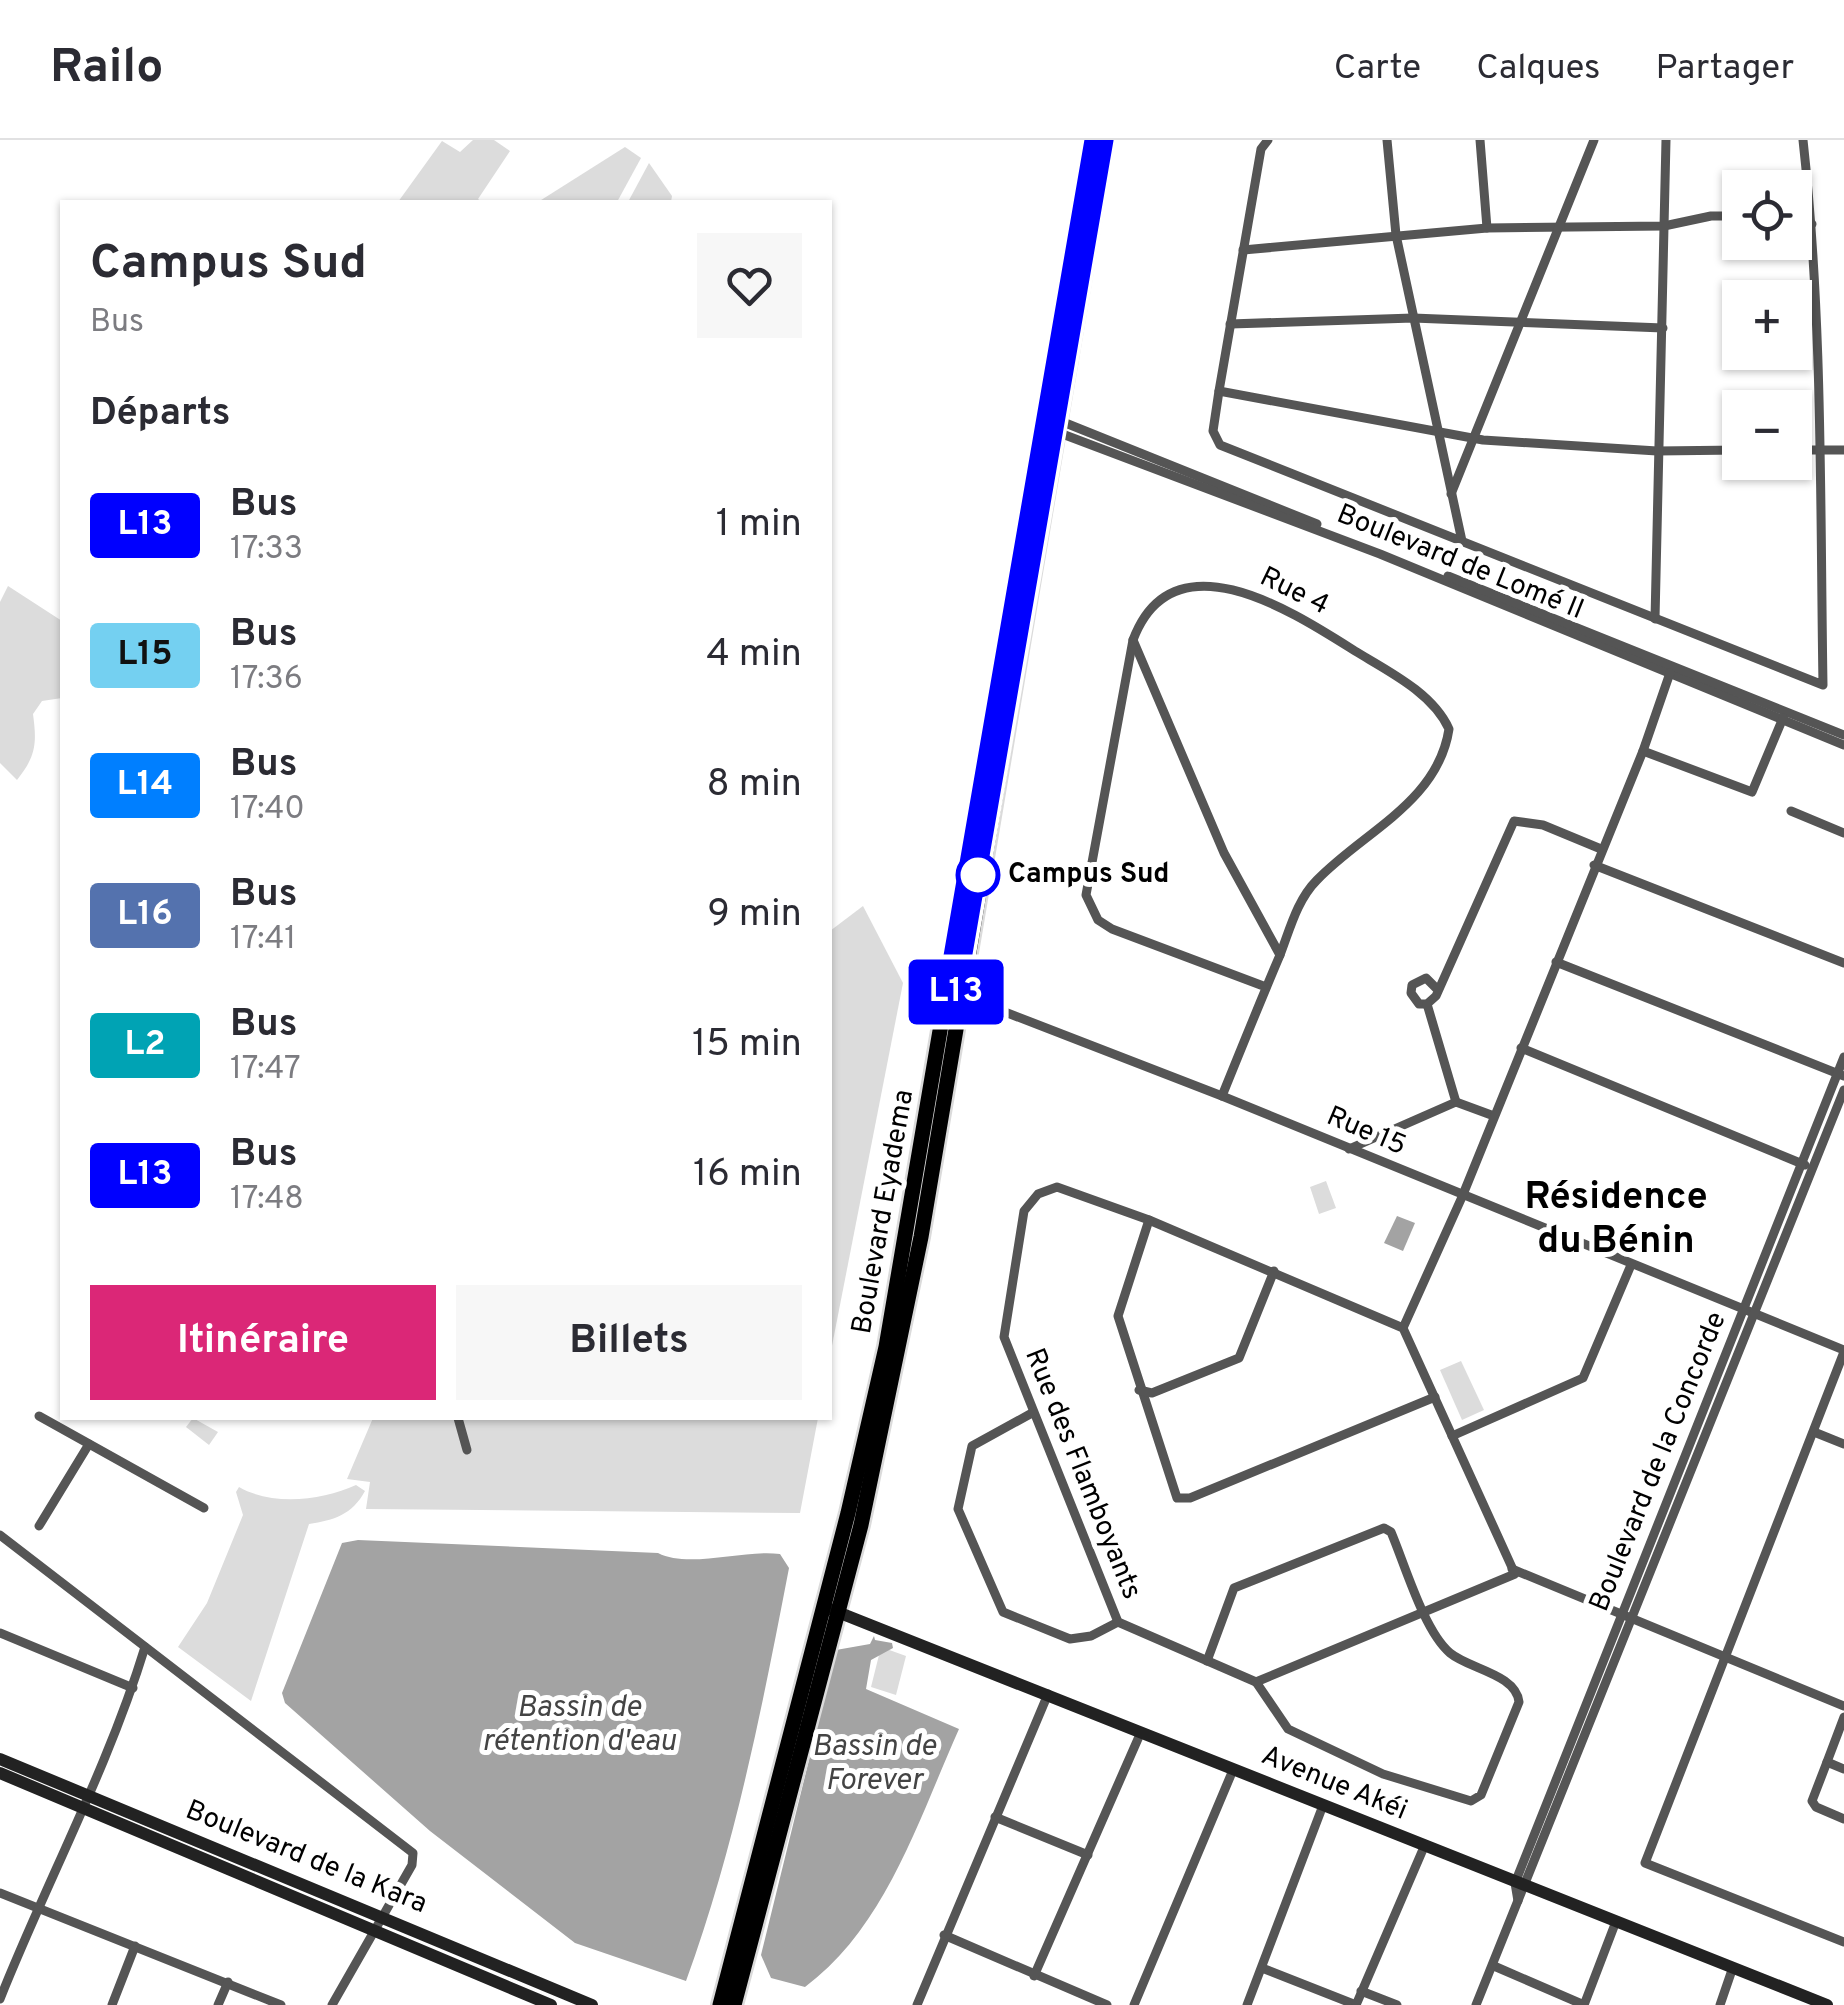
<!DOCTYPE html>
<html lang="fr">
<head>
<meta charset="utf-8">
<style>
	body { margin:0; font-family:Overpass,sans-serif; background:#f7f7f7; color:#2b2b33; height:100vh; display:flex; flex-direction:column; font-size:38px; white-space:nowrap }
	* { box-sizing:border-box; margin:0 }
	p { font-size:32px; color:#7c7c81 }
	.icon { flex:none; width:55px; height:55px; fill:none; stroke:currentColor; stroke-width:2; stroke-linecap:round; stroke-linejoin:round }
	.map { position:relative; flex:1; overflow:hidden }
	.panel { position:absolute; left:60px; top:60px; width:772px; height:1220px; display:flex; flex-direction:column; background:#fff; border-radius:0px; box-shadow:0 2px 8px #0004 }
	.panel>* { flex:none }
	.badge { padding:0 20px; border-radius:8px; font-size:35px; line-height:65px }
	.controls { position:absolute; left:1722px; top:30px; display:grid; gap:20px }
	.controls a { display:grid; place-items:center; width:90px; height:90px; border-radius:0px; background:#fff; box-shadow:0 2px 8px #0004; font-size:50px }
	.map>.badge { position:absolute; translate:-50% -50%; box-shadow:0 0 0 5px #fff }
	h2 { padding:0 30px; font-size:38px; line-height:90px }
	.round { display:grid; place-items:center; flex:none; width:105px; height:105px; border-radius:0px; background:#f7f7f7 }
	.headline { display:flex; align-items:center; justify-content:space-between; height:170px; padding:0 30px }
	h1 { font-size:48px; font-weight:700; line-height:75px }
	.action { display:flex; gap:20px; margin-top:auto; padding:20px 30px }
	.action a { flex:1; height:115px; border-radius:0px; background:#db2777; color:#fff; font-size:40px; font-weight:700; line-height:115px; text-align:center }
	.action a+a { background:#f7f7f7; color:#2b2b33 }
	ul { padding:0; list-style:none }
	li { display:flex; align-items:center; gap:30px; height:130px; padding:0 30px }
	li div { flex:1 }
	li b { display:block; font-size:38px }
	li em { font-style:normal }
	li .badge { min-width:110px; font-weight:700; text-align:center }
	header { display:flex; align-items:center; gap:60px; box-sizing:border-box; height:140px; padding:0 50px; background:#fff; border-bottom:2px solid #e1e1e2 }
	header strong { font-size:48px }
	nav { display:flex; gap:55px; margin-inline-start:auto; font-size:35px }
	.map>svg:first-child { display:block }
	.green { fill:#dcdcdc }
	.water { fill:#a3a3a3 }
	.lines { fill:none; stroke-linecap:round; stroke-linejoin:round }
	.highway-casing { stroke:#dbdbdb; stroke-width:20 }
	.street { stroke:#555; stroke-width:9 }
	.secondary { stroke:#222; stroke-width:12 }
	.highway { stroke:#000; stroke-width:15 }
	.line-casing { stroke:#fff; stroke-width:22 }
	.line { stroke:#00f; stroke-width:15 }
	.stop-dot { fill:#fff; stroke:#00f; stroke-width:5 }
	.labels { text-anchor:middle; dominant-baseline:central; stroke-width:10; stroke-linejoin:round; paint-order:stroke }
	.street-label { font-size:28px; fill:#000; stroke:#fff }
	.stop-label { font-size:28px; font-weight:bold; fill:#000; stroke:#fff; text-anchor:start }
	.water-label { font-size:30px; font-style:italic; fill:#444; stroke:#fff }
	.district-label { font-size:38px; font-weight:bold; fill:#000; stroke:#fff }
</style>
</head>
<body>
<header>
<strong>Railo</strong>
<nav><a>Carte</a><a>Calques</a><a>Partager</a></nav>
</header>
<div class="map">
<svg width="1844" height="1865" viewBox="0 0 1844 1865">
	<rect width="100%" height="100%" fill="#fff"/>
	<!-- green -->
	<g class="green">
		<path d="M473,0H494L510,11L478,59L482,62H398L442,1L460,12Z"/>
		<path d="M625,7L641,18L617,62H538Z"/>
		<path d="M649,23L672,56L671,62H628Z"/>
		<path d="M8,446L62,481V558L42,561L33,574C37,604 36,616 17,640L0,623V462Z"/>
		<path d="M863,766L903,843L830,1216V791Z"/>
		<path d="M1326,1041L1336,1068L1319,1074L1310,1047Z"/>
		<path d="M1461,1221L1484,1270L1462,1280L1440,1230Z"/>
		<path d="M193,1278L218,1292L209,1305L186,1287Z"/>
		<path d="M373,1278H818L800,1373L366,1369L370,1342L347,1339Z"/>
		<path d="M356,1345L365,1351C352,1375 334,1380 309,1384L251,1561L178,1507L207,1463L243,1375L236,1352L239,1347C274,1367 323,1360 356,1345Z"/>
		<path d="M881,1507L906,1516L896,1555L871,1547Z"/>
	</g>
	<!-- water -->
	<g class="water">
		<path d="M1397,1076L1415,1083L1403,1111L1384,1103Z"/>
		<path d="M358,1400L658,1413C689,1429 744,1409 780,1414L789,1428C762,1568 735,1707 686,1841L575,1803L430,1691L285,1563L282,1553L342,1403Z"/>
		<path d="M874,1496L875,1500L892,1503L893,1508L871,1520L866,1549L959,1589C919,1678 886,1787 805,1847L771,1838L761,1815L836,1510L870,1504Z"/>
	</g>
	<g class="lines">
		<defs>
			<g id="highway">
				<path d="M720,1865L848,1373L886,1207L1092,0"/>
				<path d="M734,1865L861,1385L921,1097L1106,0"/>
			</g>
		</defs>
		<!-- highway casing -->
		<use href="#highway" class="highway-casing"/>
		<!-- street -->
		<g class="street">
			<path d="M1268,0L1261,9L1219,251L1213,291L1220,305L1823,545C1820,363 1823,181 1803,0"/>
			<path d="M1387,0L1396,95L1462,401"/>
			<path d="M1480,0L1487,88"/>
			<path d="M1795,82L1812,84"/>
			<path d="M1243,110L1487,88L1664,86L1711,76H1740"/>
			<path d="M1230,184L1413,178L1663,188"/>
			<path d="M1219,251L1483,300L1657,311L1740,310"/>
			<path d="M1058,280L1317,384"/>
			<path d="M1057,292L1380,414L1844,605"/>
			<path d="M1795,310H1844"/>
			<path d="M1451,354L1594,0"/>
			<path d="M1448,436L1844,595"/>
			<path d="M1655,479L1666,0"/>
			<path d="M1133,500L1224,713L1280,815"/>
			<path d="M1643,611L1752,652L1783,578"/>
			<path d="M1791,671L1844,693"/>
			<path d="M1594,725L1844,823"/>
			<path d="M1556,822L1844,936"/>
			<path d="M1437,849L1426,838L1412,845L1411,853L1419,864H1427L1436,856L1514,681L1543,685L1601,709"/>
			<path d="M961,855L1222,956L1844,1210"/>
			<path d="M1427,864L1456,962"/>
			<path d="M1521,908L1805,1025"/>
			<path d="M1222,956C1241,909 1260,862 1280,815C1290,789 1297,760 1317,740C1363,692 1438,662 1449,589C1433,553 1388,531 1355,511C1293,472 1173,393 1133,500L1086,755L1098,780L1112,789L1266,847"/>
			<path d="M1349,1009L1456,962L1494,976"/>
			<path d="M1057,1047L1149,1080L1403,1188L1515,1434L1256,1542L1118,1482L1004,1197L1024,1071L1038,1054Z"/>
			<path d="M1149,1080L1118,1176L1177,1358H1190L1435,1257"/>
			<path d="M1403,1188L1462,1057L1643,611L1670,533"/>
			<path d="M1844,1212L1645,1723L1844,1802"/>
			<path d="M1139,1250L1152,1253L1239,1218L1274,1131"/>
			<path d="M1032,1273L972,1306L958,1369L1003,1472L1070,1499L1091,1496L1118,1482"/>
			<path d="M39,1276L204,1368"/>
			<path d="M458,1278L467,1310"/>
			<path d="M1814,1292L1844,1304"/>
			<path d="M1452,1296L1583,1238L1631,1125"/>
			<path d="M39,1386L89,1304"/>
			<path d="M0,1395L413,1713L412,1725L332,1865"/>
			<path d="M1512,1429L1844,1566"/>
			<path d="M0,1493L133,1548"/>
			<path d="M1207,1521L1234,1448L1384,1388L1391,1392C1405,1425 1424,1491 1450,1513C1469,1529 1516,1534 1519,1562L1481,1655L1471,1661L1383,1634L1288,1589L1256,1542"/>
			<path d="M1844,1577L1827,1622L1844,1629"/>
			<path d="M1827,1622L1812,1661L1816,1667L1844,1679"/>
			<path d="M995,1677L1088,1715"/>
			<path d="M0,1753L281,1865"/>
			<path d="M1518,1761L1515,1743L1844,917"/>
			<path d="M944,1795L1107,1865"/>
			<path d="M1494,1826L1584,1865L1615,1784"/>
			<path d="M1262,1828L1356,1865"/>
			<path d="M1034,1836L1141,1592"/>
			<path d="M1361,1851L1397,1865"/>
			<path d="M0,1859C47,1741 108,1628 145,1507"/>
			<path d="M112,1865L135,1806"/>
			<path d="M218,1865L228,1842"/>
			<path d="M917,1865L1048,1554"/>
			<path d="M1134,1865L1233,1630"/>
			<path d="M1247,1865L1322,1668"/>
			<path d="M1356,1865L1424,1707"/>
			<path d="M1476,1865L1844,950"/>
			<path d="M1720,1865L1732,1830"/>
		</g>
		<!-- secondary -->
		<g class="secondary">
			<path d="M830,1469L1827,1865"/>
			<path d="M0,1619L592,1865"/>
			<path d="M0,1633L551,1865"/>
		</g>
		<!-- highway -->
		<use href="#highway" class="highway"/>
	</g>
	<g class="lines">
		<defs>
			<path id="line" d="M1092,0L946,845L958,854L1106,0"/>
		</defs>
		<!-- line casing -->
		<use href="#line" class="line-casing"/>
		<!-- line -->
		<use href="#line" class="line"/>
	</g>
	<!-- markers -->
	<circle class="stop-dot" cx="978" cy="735" r="20"/>
	<g class="labels">
		<!-- street labels -->
		<g class="street-label">
			<text transform="translate(1460 423) rotate(22)">Boulevard de Lomé II</text>
			<text transform="translate(1294 452) rotate(26)">Rue 4</text>
			<text transform="translate(1366 992) rotate(23)">Rue 15</text>
			<text transform="translate(884 1072) rotate(-80)">Boulevard Eyadema</text>
			<text transform="translate(1659 1322) rotate(-68)">Boulevard de la Concorde</text>
			<text transform="translate(1082 1334) rotate(68)">Rue des Flamboyants</text>
			<text transform="translate(1334 1644) rotate(22)">Avenue Akéi</text>
			<text transform="translate(306 1718) rotate(22)">Boulevard de la Kara</text>
		</g>
		<!-- stop labels -->
		<g class="stop-label">
			<text x="1008" y="735">Campus Sud</text>
		</g>
		<!-- water labels -->
		<g class="water-label">
			<text x="579" y="1568">Bassin de<tspan x="579" dy="34">rétention d'eau</tspan></text>
			<text x="874" y="1607">Bassin de<tspan x="874" dy="34">Forever</tspan></text>
		</g>
		<!-- district labels -->
		<g class="district-label">
			<text x="1616" y="1058">Résidence<tspan x="1616" dy="44">du Bénin</tspan></text>
		</g>
	</g>
</svg>
<div class="controls">
<a><svg class="icon" aria-label="locate" viewBox="0 0 24 24"><circle cx="12" cy="12" r="6"/><path d="M12 2v4M12 18v4M2 12h4M18 12h4"/></svg></a>
<a>+</a>
<a>−</a>
</div>
<b class="badge" style="left:956px;top:852px;background:#00f;color:#fff">L13</b>
<section class="panel">
<div class="headline"><div><h1>Campus Sud</h1><p>Bus</p></div><a class="round"><svg class="icon" aria-label="heart" viewBox="0 0 24 24"><path d="M12 20l-8-8c-3-5 5-10 8-4 3-6 11-1 8 4z"/></svg></a></div>
<h2>Départs</h2>
<ul>
<li><span class="badge" style="background:#00f;color:#fff">L13</span><div><b>Bus</b><p>17:33</p></div><em>1 min</em></li>
<li><span class="badge" style="background:#74d0f1;color:#111">L15</span><div><b>Bus</b><p>17:36</p></div><em>4 min</em></li>
<li><span class="badge" style="background:#007fff;color:#fff">L14</span><div><b>Bus</b><p>17:40</p></div><em>8 min</em></li>
<li><span class="badge" style="background:#5472ae;color:#fff">L16</span><div><b>Bus</b><p>17:41</p></div><em>9 min</em></li>
<li><span class="badge" style="background:#00a3b4;color:#fff">L2</span><div><b>Bus</b><p>17:47</p></div><em>15 min</em></li>
<li><span class="badge" style="background:#00f;color:#fff">L13</span><div><b>Bus</b><p>17:48</p></div><em>16 min</em></li>
</ul>
<div class="action"><a>Itinéraire</a><a>Billets</a></div>
</section>
</div>
</body>
</html>
